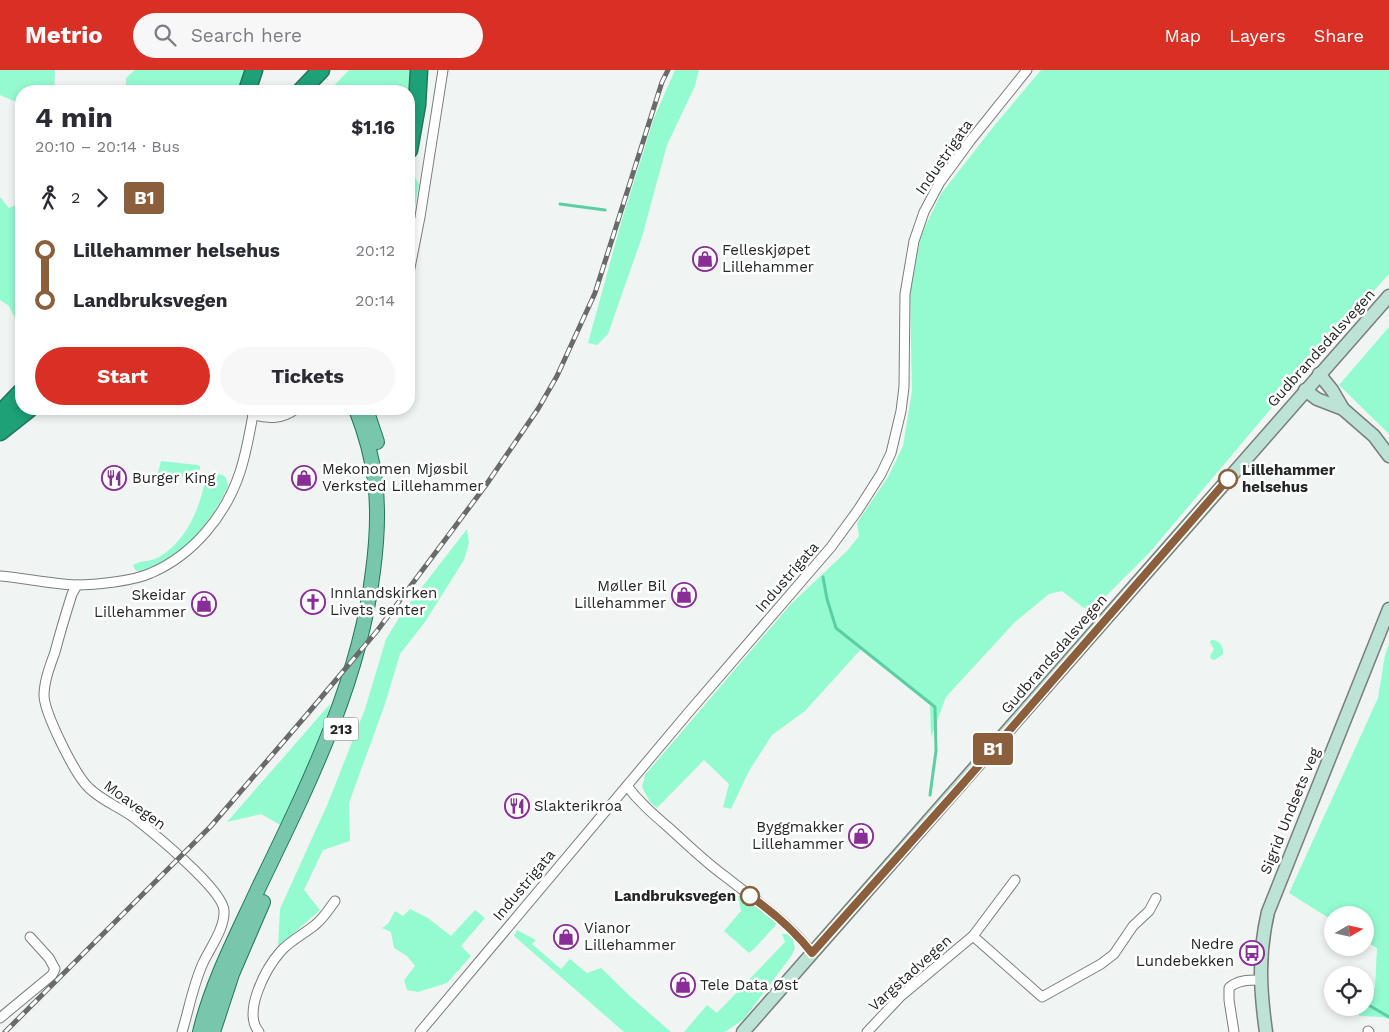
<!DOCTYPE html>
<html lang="en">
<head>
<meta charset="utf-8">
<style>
	body { margin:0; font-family:"Work Sans",sans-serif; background:#f7f7f7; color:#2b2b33; height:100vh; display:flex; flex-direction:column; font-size:19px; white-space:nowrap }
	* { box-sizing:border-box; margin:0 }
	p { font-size:16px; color:#7c7c81 }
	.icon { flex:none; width:28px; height:28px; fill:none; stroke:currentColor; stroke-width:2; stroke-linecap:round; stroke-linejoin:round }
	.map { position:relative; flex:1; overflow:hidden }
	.drawer { position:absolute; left:15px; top:15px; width:400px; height:330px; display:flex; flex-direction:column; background:#fff; border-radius:20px; box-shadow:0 2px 8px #0003 }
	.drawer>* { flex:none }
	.badge { padding:0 10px; border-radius:4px; font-size:18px; line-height:32px }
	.needle { width:32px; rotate:81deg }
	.controls { position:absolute; left:1324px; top:836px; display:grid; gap:10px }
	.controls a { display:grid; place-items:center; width:50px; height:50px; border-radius:50%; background:#fff; box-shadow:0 2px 8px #0003; font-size:25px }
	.map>.badge { position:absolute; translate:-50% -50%; box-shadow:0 0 0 2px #fff }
	.legs { display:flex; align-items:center; gap:8px; height:55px; padding:0 20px; font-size:16px }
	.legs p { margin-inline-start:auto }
	.summary { display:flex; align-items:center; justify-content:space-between; height:85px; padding:0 20px }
	h1 { font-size:28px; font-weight:700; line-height:38px }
	.primary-button { display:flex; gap:10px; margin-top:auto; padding:10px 20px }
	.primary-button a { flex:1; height:58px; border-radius:30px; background:#d93025; color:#fff; font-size:20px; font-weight:700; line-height:58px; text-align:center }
	.primary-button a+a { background:#f7f7f7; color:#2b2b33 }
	ul { padding:0 20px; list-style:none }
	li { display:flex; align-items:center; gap:18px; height:50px; font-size:19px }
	li i { display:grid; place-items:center; width:8px; height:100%; margin:0 6px; background:currentColor }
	li i::after { content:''; width:12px; height:12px; margin:-6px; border:4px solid; border-radius:50%; background:#fff }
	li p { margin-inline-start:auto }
	li:first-child i { background:linear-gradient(#0000 50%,currentColor 0) }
	li:last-child i { background:linear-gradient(currentColor 50%,#0000 0) }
	header { display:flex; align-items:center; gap:30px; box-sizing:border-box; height:70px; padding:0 25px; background:#d93025; color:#fff }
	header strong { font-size:24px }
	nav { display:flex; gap:28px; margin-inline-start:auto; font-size:18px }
	.search { width:350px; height:45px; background:#f7f7f7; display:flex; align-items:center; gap:12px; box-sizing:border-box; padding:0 18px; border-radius:28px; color:#7c7c81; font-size:19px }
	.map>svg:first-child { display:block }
	.green { fill:#94fbd0 }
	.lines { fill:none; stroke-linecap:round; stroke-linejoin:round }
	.stream { stroke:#5bcea2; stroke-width:3 }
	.street-casing { stroke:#797e7b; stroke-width:11 }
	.secondary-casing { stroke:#797e7b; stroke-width:15 }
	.primary-casing { stroke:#21775b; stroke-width:16 }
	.highway-casing { stroke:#21775b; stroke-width:19 }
	.street { stroke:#fff; stroke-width:9 }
	.secondary { stroke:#bce3d6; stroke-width:12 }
	.primary { stroke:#78c7ad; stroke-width:14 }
	.highway { stroke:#1ea177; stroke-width:16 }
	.rail-casing { stroke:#686b69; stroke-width:5 }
	.rail { stroke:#fff; stroke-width:3; stroke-dasharray:9; stroke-linecap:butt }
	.line-1-casing { stroke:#fff; stroke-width:11 }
	.line-1 { stroke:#8b5e3c; stroke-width:8 }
	.stop-1-dot { fill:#fff; stroke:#8b5e3c; stroke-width:2.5 }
	.labels { text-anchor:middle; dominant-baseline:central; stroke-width:5; stroke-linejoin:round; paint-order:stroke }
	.shield { fill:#fff; stroke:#676868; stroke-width:1 }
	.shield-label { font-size:14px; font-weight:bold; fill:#262827 }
	.street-label { font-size:15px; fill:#262827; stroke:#fff }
	.poi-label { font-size:15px; fill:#262827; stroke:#fff; text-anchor:start }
	.stop-label { font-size:15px; font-weight:bold; fill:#262827; stroke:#fff; text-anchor:start }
</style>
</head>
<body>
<header>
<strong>Metrio</strong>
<div class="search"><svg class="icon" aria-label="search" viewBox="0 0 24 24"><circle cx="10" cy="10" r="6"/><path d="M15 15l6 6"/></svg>Search here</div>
<nav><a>Map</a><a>Layers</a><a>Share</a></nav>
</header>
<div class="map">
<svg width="1389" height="962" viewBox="0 0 1389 962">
	<rect width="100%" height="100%" fill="#f0f5f3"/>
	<!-- green -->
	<g class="green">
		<path d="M0,0H55L54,21H21V48L16,32L0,25Z"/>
		<path d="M135,0H245L239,21H129L126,19V8Z"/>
		<path d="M349,0H413L409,48V21H329Z"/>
		<path d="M675,0H699L695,16L667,75L642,167L608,264L597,275L588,273L621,153L654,48Z"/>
		<path d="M1041,0H1389V204L1324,276L1150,482L1095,537L1084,538L1062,521L1049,524L1014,553L946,627L931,667L930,635L862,578L805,641L772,665L749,701L731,739L723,737L729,714L704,690L657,738L650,732L642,717L645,705L791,534L848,480L859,466L857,453L888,407L903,376L912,321L910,220L921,165L941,124L994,56Z"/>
		<path d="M415,107L419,114L409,169V116Z"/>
		<path d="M0,127L9,138L21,133V260L9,236L0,230Z"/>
		<path d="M1389,257V364L1339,315Z"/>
		<path d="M161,391L197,395L200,396V399L198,401L168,412L157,406Z"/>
		<path d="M217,404C225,404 227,408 228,416C211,455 182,486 142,502L135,500L133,495C141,490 151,492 159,487C178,476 191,456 198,436C202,426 203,416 207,406Z"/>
		<path d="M467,459L469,473L464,490L425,552L400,584L385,634L349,733L350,771L323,780L304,820L320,840L278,877L280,839L328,733L365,639L386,569L402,543Z"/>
		<path d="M1211,570C1219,569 1224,577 1223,584L1215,590L1211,589L1210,586L1214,579L1210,573Z"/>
		<path d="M1389,573V949L1382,947L1360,946L1353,938H1365V923L1375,918L1377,878L1365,871V845H1332V850L1289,823L1378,628L1385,585Z"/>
		<path d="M330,634L327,654L282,756L261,744L227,752Z"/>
		<path d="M744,824L775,850L776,855L754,879L749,883L724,861L741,841L738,826Z"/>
		<path d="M410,839L428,848L451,866L475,840L485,848L461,876L471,886L447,913L418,922L407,920L404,910L415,896L407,886L394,878L391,862L382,858L388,854L395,841L403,846Z"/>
		<path d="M517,860L536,870L532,874L561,899L570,889L587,903L601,898L631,927L671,962H624L514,866Z"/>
		<path d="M782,864H787L792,866L795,878L792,885L744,949L728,960L724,962H684L707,935L717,943L785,872Z"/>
	</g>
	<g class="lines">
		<!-- stream -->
		<g class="stream">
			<path d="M560,134L605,140"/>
			<path d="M823,507L827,529L836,558L935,637L936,681L930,725"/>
			<path d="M1365,933L1389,947"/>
		</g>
		<defs>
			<g id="street">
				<path d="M409,203L420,147L443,0"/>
				<path d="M253,345C270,349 282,349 296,339"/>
				<path d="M0,506C25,508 51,514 76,515C95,515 134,511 151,503C193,485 226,445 240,402C247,381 250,360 254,339"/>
				<path d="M77,515L72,524C66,543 60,563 55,582C50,596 44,611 44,626C45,644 75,705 89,718C101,730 119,737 133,747C151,761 224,820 224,841C225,858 210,878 203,893C193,915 189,939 182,962"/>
				<path d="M627,716C639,732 653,744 668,757C687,774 705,792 726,807C756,831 788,851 812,883"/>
				<path d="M973,866L1042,927L1101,894L1114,884L1133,856L1149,841L1156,828"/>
				<path d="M0,948L52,905L55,899L49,888L30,867"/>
				<path d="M1368,961L1369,962"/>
				<path d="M259,962C242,942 266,898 281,881C291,870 304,864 315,855C323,849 329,839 335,831"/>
				<path d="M420,962L688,643L831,477L858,440L881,404L891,383L901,341L904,317L905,224L914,171L924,142L940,112L970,71L1027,0"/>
				<path d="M867,962L901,926L973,866L1015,810"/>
				<path d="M1234,962L1229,930V918C1237,910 1249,910 1260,910"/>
			</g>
			<g id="secondary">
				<path d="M1319,304L1332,320L1343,339"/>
				<path d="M1305,320L1317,329L1343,339L1374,366L1389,386"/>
				<path d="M743,962L1389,226"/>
				<path d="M1266,962C1260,919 1258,885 1268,842L1389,539"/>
			</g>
			<g id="primary">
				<path d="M366,339L377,372"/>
				<path d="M200,962C212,912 237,865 258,819C307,717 359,615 373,501C377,471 379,442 375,411C372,386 365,362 356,339"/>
				<path d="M213,962L232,904L263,832"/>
			</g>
			<g id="highway">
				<path d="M247,21L254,0"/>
				<path d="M301,21L321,0"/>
				<path d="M409,80L417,35L419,0"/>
				<path d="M0,344L21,322"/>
				<path d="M0,362L29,339"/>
			</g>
		</defs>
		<!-- street casing -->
		<use href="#street" class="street-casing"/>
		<!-- secondary casing -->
		<use href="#secondary" class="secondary-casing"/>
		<!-- primary casing -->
		<use href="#primary" class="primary-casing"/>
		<!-- highway casing -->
		<use href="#highway" class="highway-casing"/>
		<!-- street -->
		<use href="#street" class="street"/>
		<!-- secondary -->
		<use href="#secondary" class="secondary"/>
		<!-- primary -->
		<use href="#primary" class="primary"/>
		<!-- highway -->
		<use href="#highway" class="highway"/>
		<defs>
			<path id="rail" d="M5,962L211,756L309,642L377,561L486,415L538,339L557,306L595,223L662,12L668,0"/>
		</defs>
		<!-- rail casing -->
		<use href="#rail" class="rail-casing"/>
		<!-- rail -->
		<use href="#rail" class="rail"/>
	</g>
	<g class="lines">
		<defs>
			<path id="line-1" d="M750,826C773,842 794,860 812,883L960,717L1228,409"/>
		</defs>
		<!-- line-1 casing -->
		<use href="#line-1" class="line-1-casing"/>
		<!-- line-1 -->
		<use href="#line-1" class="line-1"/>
	</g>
	<!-- icons -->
	<defs>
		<symbol id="shop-ring" viewBox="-11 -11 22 22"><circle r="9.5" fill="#fff" stroke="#892d97" stroke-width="1.5"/><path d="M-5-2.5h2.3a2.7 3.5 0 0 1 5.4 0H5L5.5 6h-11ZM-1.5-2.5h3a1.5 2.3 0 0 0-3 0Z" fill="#892d97"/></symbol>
		<symbol id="restaurant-ring" viewBox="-11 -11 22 22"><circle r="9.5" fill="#fff" stroke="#892d97" stroke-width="1.5"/><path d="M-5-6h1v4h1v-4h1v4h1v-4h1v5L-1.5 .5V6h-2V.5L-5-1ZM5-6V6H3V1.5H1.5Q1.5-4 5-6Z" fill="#892d97"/></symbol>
		<symbol id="church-ring" viewBox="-11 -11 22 22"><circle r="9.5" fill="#fff" stroke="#892d97" stroke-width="1.5"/><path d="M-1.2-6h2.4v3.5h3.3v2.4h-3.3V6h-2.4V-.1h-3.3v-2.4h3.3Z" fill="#892d97"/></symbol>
		<symbol id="bus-ring" viewBox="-11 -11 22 22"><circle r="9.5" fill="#fff" stroke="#892d97" stroke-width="1.5"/><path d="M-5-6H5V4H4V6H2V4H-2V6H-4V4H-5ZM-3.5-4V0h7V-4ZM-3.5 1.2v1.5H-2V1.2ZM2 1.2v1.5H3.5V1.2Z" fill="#892d97"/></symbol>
	</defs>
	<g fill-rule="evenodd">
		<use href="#shop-ring" x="691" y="175" width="28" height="28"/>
		<use href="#restaurant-ring" x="100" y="394" width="28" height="28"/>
		<use href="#shop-ring" x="290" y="394" width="28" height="28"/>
		<use href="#shop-ring" x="670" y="511" width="28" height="28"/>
		<use href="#church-ring" x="299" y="518" width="28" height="28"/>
		<use href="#shop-ring" x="190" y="520" width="28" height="28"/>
		<use href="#restaurant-ring" x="503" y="722" width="28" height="28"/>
		<use href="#shop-ring" x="847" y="752" width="28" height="28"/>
		<use href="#shop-ring" x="552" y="853" width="28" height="28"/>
		<use href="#bus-ring" x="1238" y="869" width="28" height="28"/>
		<use href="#shop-ring" x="669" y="901" width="28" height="28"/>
	</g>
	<!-- markers -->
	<g class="stop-1-dot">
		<circle cx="1228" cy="409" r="9"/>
		<circle cx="750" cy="826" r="9"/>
	</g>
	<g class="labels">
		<!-- shield labels -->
		<rect class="shield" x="323.5" y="647.5" width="35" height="23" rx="4"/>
		<g class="shield-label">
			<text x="341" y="659">213</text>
		</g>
		<!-- street labels -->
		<g class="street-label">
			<text transform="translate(944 87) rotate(-55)">Industrigata</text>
			<text transform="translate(1321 278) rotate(-48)">Gudbrandsdalsvegen</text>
			<text transform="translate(787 507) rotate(-49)">Industrigata</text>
			<text transform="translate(1054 584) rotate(-49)">Gudbrandsdalsvegen</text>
			<text transform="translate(135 735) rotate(36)">Moavegen</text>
			<text transform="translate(1290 741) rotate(-68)">Sigrid Undsets veg</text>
			<text transform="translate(524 815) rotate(-50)">Industrigata</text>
			<text transform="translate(910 903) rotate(-42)">Vargstadvegen</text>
		</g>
		<!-- poi labels -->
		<g class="poi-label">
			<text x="722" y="180">Felleskjøpet<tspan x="722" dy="17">Lillehammer</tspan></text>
			<text x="322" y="399">Mekonomen Mjøsbil<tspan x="322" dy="17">Verksted Lillehammer</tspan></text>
			<text x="132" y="408">Burger King</text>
			<text x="666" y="516" text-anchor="end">Møller Bil<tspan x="666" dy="17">Lillehammer</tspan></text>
			<text x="330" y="523">Innlandskirken<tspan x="330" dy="17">Livets senter</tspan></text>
			<text x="186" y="525" text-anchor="end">Skeidar<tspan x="186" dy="17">Lillehammer</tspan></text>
			<text x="534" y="736">Slakterikroa</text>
			<text x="844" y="757" text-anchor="end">Byggmakker<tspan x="844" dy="17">Lillehammer</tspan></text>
			<text x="584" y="858">Vianor<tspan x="584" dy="17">Lillehammer</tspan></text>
			<text x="1234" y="874" text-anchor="end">Nedre<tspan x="1234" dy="17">Lundebekken</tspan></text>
			<text x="700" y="915">Tele Data Øst</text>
		</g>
		<!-- stop labels -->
		<g class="stop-label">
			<text x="1242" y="400">Lillehammer<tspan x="1242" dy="17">helsehus</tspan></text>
			<text x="736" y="826" text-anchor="end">Landbruksvegen</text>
		</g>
	</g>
</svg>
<div class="controls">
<a><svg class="needle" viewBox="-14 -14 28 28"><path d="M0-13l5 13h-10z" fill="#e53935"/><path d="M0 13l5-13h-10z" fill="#7c7c81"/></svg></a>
<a><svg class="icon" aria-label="locate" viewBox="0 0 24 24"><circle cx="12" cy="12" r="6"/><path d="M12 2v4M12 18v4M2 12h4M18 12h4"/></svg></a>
</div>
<b class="badge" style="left:993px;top:679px;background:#8b5e3c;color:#fff">B1</b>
<section class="drawer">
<div class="summary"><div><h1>4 min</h1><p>20:10 – 20:14 · Bus</p></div><b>$1.16</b></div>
<div class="legs"><svg class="icon" aria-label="walk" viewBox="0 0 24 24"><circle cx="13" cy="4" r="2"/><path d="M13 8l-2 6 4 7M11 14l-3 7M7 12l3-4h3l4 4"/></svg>2<svg class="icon" aria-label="forward" viewBox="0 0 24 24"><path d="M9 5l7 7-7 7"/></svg><b class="badge" style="background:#8b5e3c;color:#fff">B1</b></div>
<ul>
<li><i style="color:#8b5e3c"></i><b>Lillehammer helsehus</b><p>20:12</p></li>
<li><i style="color:#8b5e3c"></i><b>Landbruksvegen</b><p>20:14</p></li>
</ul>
<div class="primary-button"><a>Start</a><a>Tickets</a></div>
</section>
</div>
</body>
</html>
